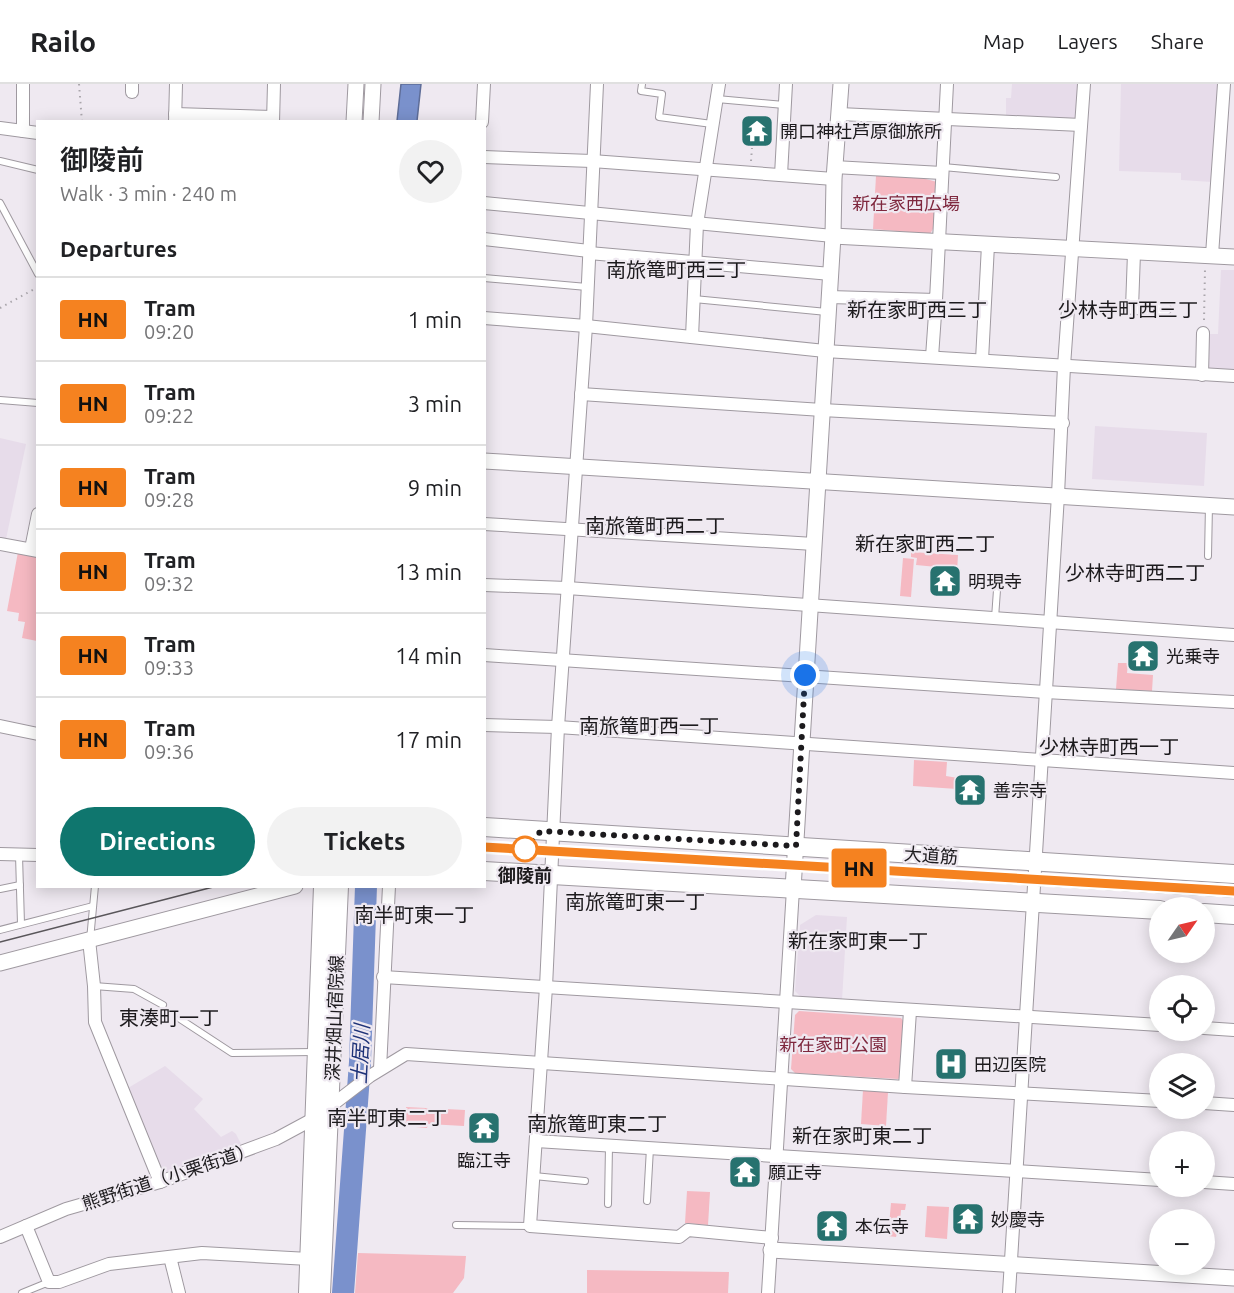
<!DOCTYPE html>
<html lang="en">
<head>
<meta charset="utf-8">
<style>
	body { margin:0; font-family:Ubuntu,"Noto Sans JP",sans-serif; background:#f2f2f2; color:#202124; height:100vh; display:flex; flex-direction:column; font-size:22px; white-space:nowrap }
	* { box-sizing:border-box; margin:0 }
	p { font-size:20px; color:#757577 }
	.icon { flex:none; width:33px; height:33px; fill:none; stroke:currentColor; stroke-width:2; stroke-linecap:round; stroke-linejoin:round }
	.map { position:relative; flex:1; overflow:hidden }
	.sheet { position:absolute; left:36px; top:36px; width:450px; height:768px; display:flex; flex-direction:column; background:#fff; border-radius:0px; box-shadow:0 3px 15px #0003 }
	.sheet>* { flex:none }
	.badge { padding:0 12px; border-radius:4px; font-size:21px; line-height:39px }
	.needle { width:39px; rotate:56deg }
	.tools { position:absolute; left:1149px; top:813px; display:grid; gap:12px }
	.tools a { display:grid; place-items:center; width:66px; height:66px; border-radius:50%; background:#fff; box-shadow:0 3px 15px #0003; font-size:30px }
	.you { position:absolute; width:30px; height:30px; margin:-15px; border:4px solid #fff; border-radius:50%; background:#1a73e8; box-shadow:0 0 0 9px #1a73e833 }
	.map>.badge { position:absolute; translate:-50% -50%; box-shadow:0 0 0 3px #fff }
	h2 { padding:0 24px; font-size:22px; line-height:54px }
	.round { display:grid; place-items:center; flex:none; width:63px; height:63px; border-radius:32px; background:#f2f2f2 }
	.overview { display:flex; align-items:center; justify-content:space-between; height:102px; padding:0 24px }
	h1 { font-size:28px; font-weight:600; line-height:45px }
	.cta { display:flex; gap:12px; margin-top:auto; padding:12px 24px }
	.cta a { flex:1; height:69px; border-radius:36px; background:#0f766e; color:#fff; font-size:24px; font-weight:600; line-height:69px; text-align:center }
	.cta a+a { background:#f2f2f2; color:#202124 }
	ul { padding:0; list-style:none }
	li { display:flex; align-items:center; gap:18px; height:84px; padding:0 24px; border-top:2px solid #e0e0e0 }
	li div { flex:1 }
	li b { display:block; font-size:22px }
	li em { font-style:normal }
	li .badge { min-width:66px; font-weight:700; text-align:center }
	header { display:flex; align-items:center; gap:36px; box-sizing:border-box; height:84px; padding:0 30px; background:#fff; border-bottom:2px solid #e0e0e0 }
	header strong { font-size:28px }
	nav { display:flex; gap:33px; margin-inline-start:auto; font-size:21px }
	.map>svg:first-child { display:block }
	.built { fill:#e7dcea }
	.green { fill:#f5b9c2 }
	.water { fill:#7a91cc; stroke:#5e6d98; stroke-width:1.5 }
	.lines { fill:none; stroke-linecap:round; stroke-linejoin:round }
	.river { stroke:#7a91cc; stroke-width:22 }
	.service-casing { stroke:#9f99a0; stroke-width:8 }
	.minor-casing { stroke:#9f99a0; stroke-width:14 }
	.tertiary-casing { stroke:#9f99a0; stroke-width:17 }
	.secondary-casing { stroke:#9f99a0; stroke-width:20 }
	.path { stroke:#aaa6ac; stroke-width:2; stroke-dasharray:1.5 4.5; stroke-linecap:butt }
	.service { stroke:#fff; stroke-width:6 }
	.minor { stroke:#fff; stroke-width:12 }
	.tertiary { stroke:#fff; stroke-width:15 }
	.secondary { stroke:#fff; stroke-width:18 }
	.tram { stroke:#59565a; stroke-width:1.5 }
	.line-casing { stroke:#fff; stroke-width:14 }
	.line { stroke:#f58220; stroke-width:9 }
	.walk { stroke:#1c1a1d; stroke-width:6; stroke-dasharray:0 10.8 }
	.stop-dot { fill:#fff; stroke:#f58220; stroke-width:3 }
	.labels { text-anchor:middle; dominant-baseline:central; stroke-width:4.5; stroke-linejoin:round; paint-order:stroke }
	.poi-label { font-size:18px; fill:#1c1a1d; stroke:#efe9f1; text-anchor:start }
	.park-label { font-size:18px; fill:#7f283e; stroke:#efe9f1 }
	.street-label { font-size:18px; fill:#1c1a1d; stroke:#efe9f1 }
	.stop-label { font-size:18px; font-weight:bold; fill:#1c1a1d; stroke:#efe9f1 }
	.neighbourhood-label { font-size:20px; fill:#1c1a1d; stroke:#efe9f1 }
	.water-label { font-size:20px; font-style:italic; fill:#1f3378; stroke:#efe9f1 }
</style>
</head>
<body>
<header>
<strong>Railo</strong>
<nav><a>Map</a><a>Layers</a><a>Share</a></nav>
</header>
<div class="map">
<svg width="1234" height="1209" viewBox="0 0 1234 1209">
	<rect width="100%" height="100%" fill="#efe9f1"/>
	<!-- built -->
	<g class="built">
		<path d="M1012,0H1079L1077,33L1073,37L1006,34V14H1011Z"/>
		<path d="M1121,0H1218L1212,98L1181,96V89L1119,87Z"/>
		<path d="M1221,186H1234V287L1207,285L1209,250H1218Z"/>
		<path d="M1095,342L1207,349L1204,402L1092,395Z"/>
		<path d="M0,354L26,360L6,455L0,454Z"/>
		<path d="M816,831L847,833L842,916L801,913L795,907L800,841Z"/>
		<path d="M165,982L203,1015L194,1025L221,1053L232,1047L236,1050L241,1060L167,1088L163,1087L128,1004Z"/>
	</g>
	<!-- green -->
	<g class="green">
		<path d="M911,91L937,98L934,143L930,150L873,145L876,92Z"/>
		<path d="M18,468L37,472V557L22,554L25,538L18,537L19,529L7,527Z"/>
		<path d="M911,468L958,471L957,488L937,487V483L916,481L917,474L911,473Z"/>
		<path d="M903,474L914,475L911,513L900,512Z"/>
		<path d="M1118,579H1128L1127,589L1153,591L1152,607L1116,605Z"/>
		<path d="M914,676L947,678L946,692L958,694L957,705L913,702Z"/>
		<path d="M799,927L901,934L904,938L902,992L898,995L795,989L791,985L795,931Z"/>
		<path d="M863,1006L888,1008L886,1042L861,1040Z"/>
		<path d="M406,1023L465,1026L464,1042L428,1040L427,1044L405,1042Z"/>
		<path d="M687,1107L710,1108L708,1141L685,1139Z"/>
		<path d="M891,1119L906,1120L905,1126H901L899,1149H897L896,1153L888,1152Z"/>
		<path d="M927,1122L949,1123L947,1155L925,1153Z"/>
		<path d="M358,1169L466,1172L464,1194L453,1209H355Z"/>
		<path d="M587,1186L729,1188L728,1209H587Z"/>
	</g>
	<!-- water -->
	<path class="water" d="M401,0H421L417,37H397Z"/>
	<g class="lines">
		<!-- river -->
		<path class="river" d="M343,1209L360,978L366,802"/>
		<defs>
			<g id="service">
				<path d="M642,0L641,7L662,10L659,33L712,40"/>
				<path d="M717,15L784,21"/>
				<path d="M0,77L38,86"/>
				<path d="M943,83L1056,93"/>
				<path d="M0,119L38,190"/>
				<path d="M484,194L587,203"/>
				<path d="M694,215L827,228"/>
				<path d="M0,316L38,319"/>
				<path d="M1208,472L1209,421"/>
				<path d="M995,534L998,492"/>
				<path d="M19,771L21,840"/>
				<path d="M0,805L20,801"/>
				<path d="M0,846L93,822"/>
				<path d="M90,856L95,802"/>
				<path d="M94,902L134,905L163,921"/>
				<path d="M180,935L232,969L314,968"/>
				<path d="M534,1092L585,1097"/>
				<path d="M647,1117L650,1064"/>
				<path d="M608,1120L609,1062"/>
				<path d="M456,1141L530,1142"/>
				<path d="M22,1209L49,1198"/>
			</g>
			<g id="minor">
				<path d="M23,0V47"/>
				<path d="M132,0V8"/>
				<path d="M597,0L586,242L558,643L546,903L530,1142L679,1153L688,1146L772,1154"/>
				<path d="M175,30L273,33"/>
				<path d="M839,30L1081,41"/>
				<path d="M175,38L176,0"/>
				<path d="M273,38L274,0"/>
				<path d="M482,38L484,0"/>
				<path d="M0,44L38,49"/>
				<path d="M484,73L592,77L834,95"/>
				<path d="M834,83L942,89"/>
				<path d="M781,91L786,0"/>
				<path d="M484,119L833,152"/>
				<path d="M484,155L589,167"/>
				<path d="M589,169L831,190"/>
				<path d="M1134,169L1132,224L1165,225"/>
				<path d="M1212,171L1224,0"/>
				<path d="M829,213L936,216L947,0"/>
				<path d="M484,234L586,242L825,267L1234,292"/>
				<path d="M692,253L697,140L719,0"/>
				<path d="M932,273L936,216"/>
				<path d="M982,276L988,161"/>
				<path d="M1202,291L1203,249"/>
				<path d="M581,310L822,326L1063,339"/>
				<path d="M484,440L814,460"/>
				<path d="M0,460L38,467"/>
				<path d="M31,465L38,430"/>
				<path d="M484,501L567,504L1234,551"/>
				<path d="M484,571L1045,608L1234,618"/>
				<path d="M484,641L558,643L1234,689"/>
				<path d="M0,642L38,650"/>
				<path d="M0,770L38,771"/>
				<path d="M89,856L94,902L95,938L160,1098"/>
				<path d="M383,893L1160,941"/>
				<path d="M1204,944L1234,946"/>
				<path d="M380,985L389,802"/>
				<path d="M905,1003L910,927"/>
				<path d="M1204,1019L1234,1021"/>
				<path d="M536,1057L1160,1096"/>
				<path d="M1204,1098L1234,1100"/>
				<path d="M26,1142L49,1198H59L109,1180L202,1169L309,1175"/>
				<path d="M0,1153L66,1125L160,1098L276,1055L315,1034L370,992L406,970L905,1003L1160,1017"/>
				<path d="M170,1173L179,1209"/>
				<path d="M768,1209L793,805"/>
				<path d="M1009,1209L1058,411L1064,282L1084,0"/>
			</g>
			<g id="tertiary">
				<path d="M354,38L356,0"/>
				<path d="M371,38L373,0"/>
				<path d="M833,152L1234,173"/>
				<path d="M484,377L1234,423"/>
				<path d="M793,805L833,152L834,95L841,0"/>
				<path d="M0,879L295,802"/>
				<path d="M771,1166L1234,1194"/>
			</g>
			<g id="secondary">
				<path d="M484,743L1234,790"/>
				<path d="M484,787L1160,826"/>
				<path d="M1204,829L1234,831"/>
				<path d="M308,1209L323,802"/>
				<path d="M321,1209L339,802"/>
			</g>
		</defs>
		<!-- service casing -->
		<use href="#service" class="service-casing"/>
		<!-- minor casing -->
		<use href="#minor" class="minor-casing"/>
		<!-- tertiary casing -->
		<use href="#tertiary" class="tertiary-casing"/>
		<!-- secondary casing -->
		<use href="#secondary" class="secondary-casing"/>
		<!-- path -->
		<g class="path">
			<path d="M79,0L82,38"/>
			<path d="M751,77L752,64"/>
			<path d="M0,224L38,203"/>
			<path d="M1204,236L1205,185"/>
		</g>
		<!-- service -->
		<use href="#service" class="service"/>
		<!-- minor -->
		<use href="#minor" class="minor"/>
		<!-- tertiary -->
		<use href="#tertiary" class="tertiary"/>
		<!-- secondary -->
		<use href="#secondary" class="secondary"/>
		<!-- tram -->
		<g class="tram">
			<path d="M484,768L1234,813"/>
			<path d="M0,858L217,802"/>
		</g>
	</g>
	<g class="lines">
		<defs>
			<path id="line" d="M484,763L1234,807"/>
		</defs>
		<!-- line casing -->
		<use href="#line" class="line-casing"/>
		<!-- line -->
		<use href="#line" class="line"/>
		<!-- walk -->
		<path class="walk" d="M525,765L541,747L796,762L805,591"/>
	</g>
	<!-- icons -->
	<defs>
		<symbol id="temple-square" viewBox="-11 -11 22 22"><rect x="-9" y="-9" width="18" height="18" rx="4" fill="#27726f" stroke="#efe9f1"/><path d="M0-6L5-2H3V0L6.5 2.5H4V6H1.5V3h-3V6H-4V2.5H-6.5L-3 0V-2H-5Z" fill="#fff"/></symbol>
		<symbol id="hospital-square" viewBox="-11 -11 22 22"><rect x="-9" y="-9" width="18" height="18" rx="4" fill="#27726f" stroke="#efe9f1"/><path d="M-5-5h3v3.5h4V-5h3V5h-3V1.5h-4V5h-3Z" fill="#fff"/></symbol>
	</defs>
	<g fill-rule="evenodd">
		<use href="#temple-square" x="738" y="28" width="38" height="38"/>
		<use href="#temple-square" x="926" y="478" width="38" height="38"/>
		<use href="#temple-square" x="1124" y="553" width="38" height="38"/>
		<use href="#temple-square" x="951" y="687" width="38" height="38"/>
		<use href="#hospital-square" x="932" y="961" width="38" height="38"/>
		<use href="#temple-square" x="465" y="1025" width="38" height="38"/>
		<use href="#temple-square" x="726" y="1069" width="38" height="38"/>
		<use href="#temple-square" x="949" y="1116" width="38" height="38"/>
		<use href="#temple-square" x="813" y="1123" width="38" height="38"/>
	</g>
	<!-- markers -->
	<circle class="stop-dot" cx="525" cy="765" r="12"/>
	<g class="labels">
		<!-- poi labels -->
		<g class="poi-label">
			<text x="780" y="47">開口神社芦原御旅所</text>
			<text x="968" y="497">明現寺</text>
			<text x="1166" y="572">光乗寺</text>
			<text x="993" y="706">善宗寺</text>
			<text x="974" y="980">田辺医院</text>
			<text x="484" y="1076" text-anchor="middle">臨江寺</text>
			<text x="768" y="1088">願正寺</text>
			<text x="991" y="1135">妙慶寺</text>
			<text x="855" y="1142">本伝寺</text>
		</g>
		<!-- park labels -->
		<g class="park-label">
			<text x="906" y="119">新在家西広場</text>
			<text x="833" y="960">新在家町公園</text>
		</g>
		<!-- street labels -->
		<g class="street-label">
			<text transform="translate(931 771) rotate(4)">大道筋</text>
			<text transform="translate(334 934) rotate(-88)">深井畑山宿院線</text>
			<text transform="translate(168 1092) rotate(-18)">熊野街道（小栗街道）</text>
		</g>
		<!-- stop labels -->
		<g class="stop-label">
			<text x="525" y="791">御陵前</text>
		</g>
		<!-- neighbourhood labels -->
		<g class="neighbourhood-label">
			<text x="676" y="185">南旅篭町西三丁</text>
			<text x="917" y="225">新在家町西三丁</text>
			<text x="1128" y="225">少林寺町西三丁</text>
			<text x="655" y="441">南旅篭町西二丁</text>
			<text x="925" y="459">新在家町西二丁</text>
			<text x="1135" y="488">少林寺町西二丁</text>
			<text x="649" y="641">南旅篭町西一丁</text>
			<text x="1109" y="662">少林寺町西一丁</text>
			<text x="635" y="817">南旅篭町東一丁</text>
			<text x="414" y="830">南半町東一丁</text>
			<text x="858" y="856">新在家町東一丁</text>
			<text x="169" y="933">東湊町一丁</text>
			<text x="387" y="1033">南半町東二丁</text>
			<text x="597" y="1039">南旅篭町東二丁</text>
			<text x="862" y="1051">新在家町東二丁</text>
		</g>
		<!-- water labels -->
		<g class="water-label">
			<text transform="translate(360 970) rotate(-87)">土居川</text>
		</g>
	</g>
</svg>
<div class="tools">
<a><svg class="needle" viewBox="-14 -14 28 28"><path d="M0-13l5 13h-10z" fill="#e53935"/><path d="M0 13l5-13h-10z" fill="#757577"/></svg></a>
<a><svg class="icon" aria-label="locate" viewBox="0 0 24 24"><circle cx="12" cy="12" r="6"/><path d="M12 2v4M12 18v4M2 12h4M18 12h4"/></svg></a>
<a><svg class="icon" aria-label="layers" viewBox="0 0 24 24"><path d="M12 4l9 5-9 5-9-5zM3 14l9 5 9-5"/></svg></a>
<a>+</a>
<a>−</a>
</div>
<div class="you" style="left:805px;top:591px"></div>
<b class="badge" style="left:859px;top:784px;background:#f58220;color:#111">HN</b>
<section class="sheet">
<div class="overview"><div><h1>御陵前</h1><p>Walk · 3 min · 240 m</p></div><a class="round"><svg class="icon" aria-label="heart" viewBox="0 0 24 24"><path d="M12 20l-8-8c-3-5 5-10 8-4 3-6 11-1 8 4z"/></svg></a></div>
<h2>Departures</h2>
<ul>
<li><span class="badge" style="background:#f58220;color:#111">HN</span><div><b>Tram</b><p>09:20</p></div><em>1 min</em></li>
<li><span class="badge" style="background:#f58220;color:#111">HN</span><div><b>Tram</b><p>09:22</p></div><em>3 min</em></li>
<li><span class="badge" style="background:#f58220;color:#111">HN</span><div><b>Tram</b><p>09:28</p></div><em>9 min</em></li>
<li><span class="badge" style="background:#f58220;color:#111">HN</span><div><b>Tram</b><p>09:32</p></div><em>13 min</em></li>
<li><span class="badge" style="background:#f58220;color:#111">HN</span><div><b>Tram</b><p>09:33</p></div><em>14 min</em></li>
<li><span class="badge" style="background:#f58220;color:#111">HN</span><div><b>Tram</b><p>09:36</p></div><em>17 min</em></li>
</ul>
<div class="cta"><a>Directions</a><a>Tickets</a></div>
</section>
</div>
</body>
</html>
